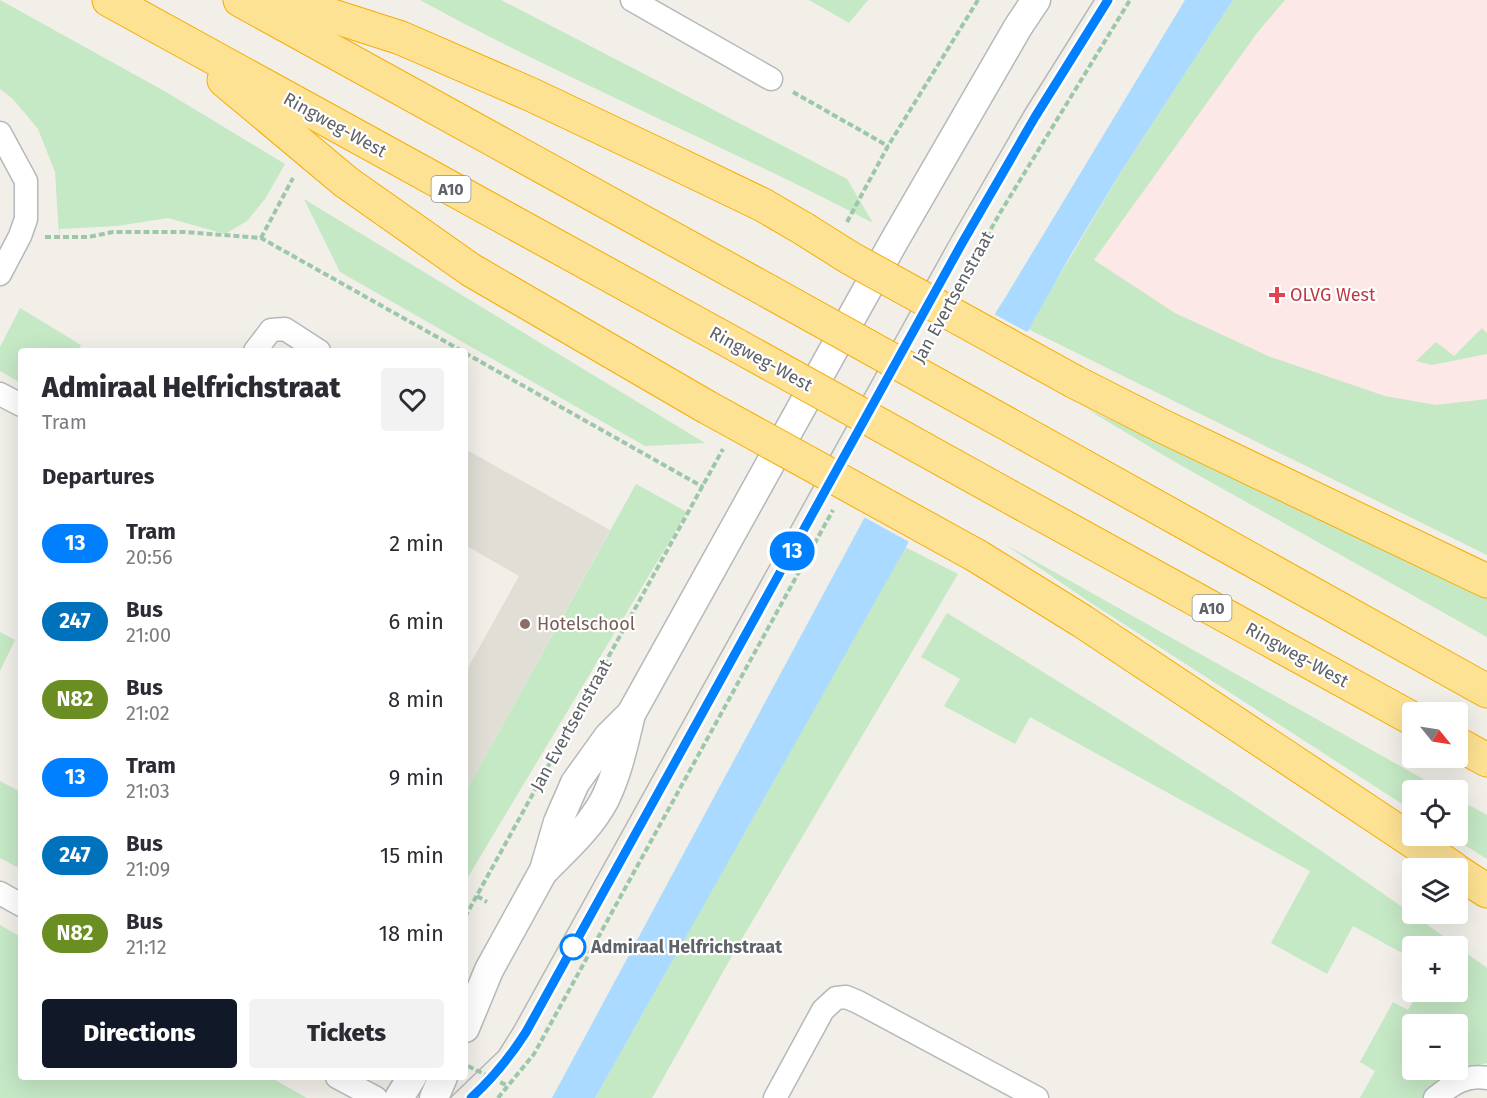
<!DOCTYPE html>
<html lang="en">
<head>
<meta charset="utf-8">
<style>
	body { margin:0; font-family:"Fira Sans",sans-serif; background:#f2f2f3; color:#2b2b33; height:100vh; display:flex; flex-direction:column; font-size:22px; white-space:nowrap }
	* { box-sizing:border-box; margin:0 }
	p { font-size:20px; color:#7c7c81 }
	.icon { flex:none; width:33px; height:33px; fill:none; stroke:currentColor; stroke-width:2; stroke-linecap:round; stroke-linejoin:round }
	.map { position:relative; flex:1; overflow:hidden }
	.sheet { position:absolute; left:18px; top:348px; width:450px; height:732px; display:flex; flex-direction:column; background:#fff; border-radius:6px; box-shadow:0 6px 24px #0002 }
	.sheet>* { flex:none }
	.badge { padding:0 12px; border-radius:20px; font-size:21px; line-height:39px }
	.needle { width:39px; rotate:120deg }
	.buttons { position:absolute; left:1402px; top:702px; display:grid; gap:12px }
	.buttons a { display:grid; place-items:center; width:66px; height:66px; border-radius:6px; background:#fff; box-shadow:0 6px 24px #0002; font-size:30px }
	.map>.badge { position:absolute; translate:-50% -50%; box-shadow:0 0 0 3px #fff }
	h2 { padding:0 24px; font-size:22px; line-height:54px }
	.round { display:grid; place-items:center; flex:none; width:63px; height:63px; border-radius:6px; background:#f2f2f3 }
	.head { display:flex; align-items:center; justify-content:space-between; height:102px; padding:0 24px }
	h1 { font-size:28px; font-weight:800; line-height:45px }
	.cta { display:flex; gap:12px; margin-top:auto; padding:12px 24px }
	.cta a { flex:1; height:69px; border-radius:6px; background:#111827; color:#fff; font-size:24px; font-weight:800; line-height:69px; text-align:center }
	.cta a+a { background:#f2f2f3; color:#2b2b33 }
	ul { padding:0; list-style:none }
	li { display:flex; align-items:center; gap:18px; height:78px; padding:0 24px }
	li div { flex:1 }
	li b { display:block; font-size:22px }
	li em { font-style:normal }
	li .badge { min-width:66px; font-weight:700; text-align:center }
	.map>svg:first-child { display:block }
	.education { fill:#e1ded6 }
	.medical { fill:#fce8e6 }
	.green { fill:#c5e8c5; fill-rule:evenodd }
	.water { fill:#aadaff }
	.pier { fill:#f1efe8 }
	.lines { fill:none; stroke-linecap:round; stroke-linejoin:round }
	.minor-casing { stroke:#b5b8bc; stroke-width:25 }
	.tertiary-casing { stroke:#b5b8bc; stroke-width:31 }
	.motorway-casing { stroke:#f9ab00; stroke-width:35 }
	.path { stroke:#9cc7a9; stroke-width:4; stroke-dasharray:6 3; stroke-linecap:butt }
	.minor { stroke:#fff; stroke-width:22 }
	.tertiary { stroke:#fff; stroke-width:28 }
	.motorway { stroke:#fde293; stroke-width:33 }
	.tram { stroke:#b6b7b8; stroke-width:1.5 }
	.motorway-bridge-casing { stroke:#f9ab00; stroke-width:35; stroke-linecap:butt }
	.motorway-bridge { stroke:#fde293; stroke-width:33 }
	.line-casing { stroke:#fff; stroke-width:14 }
	.line { stroke:#007fff; stroke-width:9 }
	.health-dot { fill:#e0444e; stroke:#fff; stroke-width:2 }
	.education-dot { fill:#8d6e63; stroke:#fff; stroke-width:2 }
	.stop-dot { fill:#fff; stroke:#007fff; stroke-width:3 }
	.labels { text-anchor:middle; dominant-baseline:central; stroke-width:4.5; stroke-linejoin:round; paint-order:stroke }
	.shield { fill:#fff; stroke:#8f9295; stroke-width:1.5 }
	.shield-label { font-size:16px; font-weight:bold; fill:#5f6368 }
	.street-label { font-size:18px; fill:#5f6368; stroke:#fff }
	.health-label { font-size:18px; fill:#be3a42; stroke:#fff; text-anchor:start }
	.education-label { font-size:18px; fill:#785e54; stroke:#fff; text-anchor:start }
	.stop-label { font-size:18px; font-weight:bold; fill:#5f6368; stroke:#fff; text-anchor:start }
</style>
</head>
<body>
<div class="map">
<svg width="1487" height="1098" viewBox="0 0 1487 1098">
	<rect width="100%" height="100%" fill="#f1efe8"/>
	<!-- education -->
	<path class="education" d="M465,449L610,530L465,793V673L519,576L465,545Z"/>
	<!-- medical -->
	<path class="medical" d="M1275,0H1487V555L1094,363L1091,254Z"/>
	<!-- green -->
	<g class="green">
		<path d="M0,0L166,92L285,164L265,199L247,221L225,234L168,218L117,226L60,229L59,236L55,172L38,129L13,99L0,89Z"/>
		<path d="M420,0H501L847,179L873,223C724,145 568,81 420,0Z"/>
		<path d="M809,0H868L849,23Z"/>
		<path d="M1233,0H1285L1257,33L1094,260L1175,313L1268,356L1385,396L1436,405L1487,399V555L1028,329L1122,170Z"/>
		<path d="M304,199L705,443L645,446L340,272Z"/>
		<path d="M20,308L81,345L77,351H21V383L0,371V347Z"/>
		<path d="M1482,328L1487,333V354L1432,365L1416,361L1436,342L1454,356Z"/>
		<path d="M1085,408L1487,596V637L1175,462Z"/>
		<path d="M636,484L687,512L465,882V793Z"/>
		<path d="M1006,545L1443,790H1413V811L1085,599Z"/>
		<path d="M905,547L958,574L737,947L652,1098H595Z"/>
		<path d="M947,613C1121,719 1293,827 1457,946H1413V959L1353,926L1327,974L1271,943L1310,871L1030,717L1015,744L944,706L960,679L921,657Z"/>
		<path d="M0,632L15,640L0,671Z"/>
		<path d="M0,781L21,792V869L0,858Z"/>
		<path d="M1458,799L1487,815V859L1450,836H1458Z"/>
		<path d="M0,925L21,937V1077H270L307,1098H0Z"/>
		<path d="M1458,947L1487,968V1063L1455,1072L1426,1098H1360L1375,1071L1360,1062L1393,1002L1408,1010L1419,992H1458ZM1413,1024H1458V1070H1413Z"/>
	</g>
	<!-- water -->
	<path class="water" d="M1185,0H1233L1122,170L1073,251L595,1098H552L866,515L1005,298Z"/>
	<!-- pier -->
	<path class="pier" d="M992,313L1029,333L911,543L862,516Z"/>
	<g class="lines">
		<defs>
			<g id="minor">
				<path d="M632,0L771,79"/>
				<path d="M0,133L26,181V219L20,236L0,274"/>
				<path d="M255,351L271,330L285,329L319,351"/>
				<path d="M0,394L21,405"/>
				<path d="M0,893L21,905"/>
				<path d="M337,1077L376,1098"/>
				<path d="M775,1098L823,1010L836,998L846,997L858,1002L1037,1098"/>
				<path d="M1435,1098C1451,1085 1466,1074 1487,1078"/>
			</g>
			<g id="tertiary">
				<path d="M546,869C567,848 591,826 605,799C618,772 624,743 631,714"/>
				<path d="M465,1028L489,970L544,870L558,822L575,783L608,737L631,714L893,243L1018,27L1036,0"/>
				<path d="M399,1098L412,1077"/>
				<path d="M434,1098L443,1077"/>
			</g>
			<g id="motorway">
				<path d="M109,0L738,346"/>
				<path d="M240,0L768,291"/>
				<path d="M283,0L401,38L532,95L663,157L763,205L804,229"/>
				<path d="M224,80L346,182L471,270L705,406"/>
				<path d="M1075,382L1160,425L1487,581"/>
				<path d="M1040,442L1487,691"/>
				<path d="M1010,497L1413,719"/>
				<path d="M977,556L1082,621L1453,868"/>
				<path d="M1458,744L1487,760"/>
				<path d="M1458,872L1487,891"/>
			</g>
		</defs>
		<!-- minor casing -->
		<use href="#minor" class="minor-casing"/>
		<!-- tertiary casing -->
		<use href="#tertiary" class="tertiary-casing"/>
		<!-- motorway casing -->
		<use href="#motorway" class="motorway-casing"/>
		<!-- path -->
		<g class="path">
			<path d="M793,92L888,146"/>
			<path d="M847,222L888,146L978,0"/>
			<path d="M45,237H88L113,232H185L261,238L462,351"/>
			<path d="M261,238L293,178"/>
			<path d="M960,284L1000,213L1130,0"/>
			<path d="M465,353L703,487"/>
			<path d="M477,896L487,902"/>
			<path d="M465,917L723,449"/>
			<path d="M468,1066L508,1086"/>
			<path d="M498,1098L534,1054L833,510"/>
		</g>
		<!-- minor -->
		<use href="#minor" class="minor"/>
		<!-- tertiary -->
		<use href="#tertiary" class="tertiary"/>
		<!-- motorway -->
		<use href="#motorway" class="motorway"/>
		<!-- tram -->
		<g class="tram">
			<path d="M450,1098L499,1051L514,1027L951,238L1025,110L1094,0"/>
			<path d="M471,1098C493,1078 510,1057 526,1032L961,245L1035,117L1108,0"/>
		</g>
		<defs>
			<g id="motorway-bridge">
				<path d="M804,229L850,258L1075,382"/>
				<path d="M768,291L1040,442"/>
				<path d="M738,346L1010,497"/>
				<path d="M705,406L977,556"/>
			</g>
		</defs>
		<!-- motorway-bridge casing -->
		<use href="#motorway-bridge" class="motorway-bridge-casing"/>
		<!-- motorway-bridge -->
		<use href="#motorway-bridge" class="motorway-bridge"/>
	</g>
	<g class="lines">
		<defs>
			<path id="line" d="M471,1098C493,1078 510,1057 526,1032L961,245L1035,117L1108,0"/>
		</defs>
		<!-- line casing -->
		<use href="#line" class="line-casing"/>
		<!-- line -->
		<use href="#line" class="line"/>
	</g>
	<!-- markers -->
	<path class="health-dot" d="M1274 286h6v6h6v6h-6v6h-6v-6h-6v-6h6z"/>
	<circle class="education-dot" cx="525" cy="624" r="6"/>
	<circle class="stop-dot" cx="573" cy="947" r="12"/>
	<g class="labels">
		<!-- shield labels -->
		<g class="shield">
			<rect x="431.5" y="176" width="39" height="26" rx="4.5"/>
			<rect x="1192.5" y="595" width="39" height="26" rx="4.5"/>
		</g>
		<g class="shield-label">
			<text x="451" y="189">A10</text>
			<text x="1212" y="608">A10</text>
		</g>
		<!-- street labels -->
		<g class="street-label">
			<text transform="translate(335 125) rotate(29)">Ringweg-West</text>
			<text transform="translate(953 297) rotate(-61)">Jan Evertsenstraat</text>
			<text transform="translate(761 359) rotate(29)">Ringweg-West</text>
			<text transform="translate(1297 655) rotate(29)">Ringweg-West</text>
			<text transform="translate(571 725) rotate(-61)">Jan Evertsenstraat</text>
		</g>
		<!-- health labels -->
		<g class="health-label">
			<text x="1290" y="295">OLVG West</text>
		</g>
		<!-- education labels -->
		<g class="education-label">
			<text x="537" y="624">Hotelschool</text>
		</g>
		<!-- stop labels -->
		<g class="stop-label">
			<text x="591" y="947">Admiraal Helfrichstraat</text>
		</g>
	</g>
</svg>
<div class="buttons">
<a><svg class="needle" viewBox="-14 -14 28 28"><path d="M0-13l5 13h-10z" fill="#e53935"/><path d="M0 13l5-13h-10z" fill="#7c7c81"/></svg></a>
<a><svg class="icon" aria-label="locate" viewBox="0 0 24 24"><circle cx="12" cy="12" r="6"/><path d="M12 2v4M12 18v4M2 12h4M18 12h4"/></svg></a>
<a><svg class="icon" aria-label="layers" viewBox="0 0 24 24"><path d="M12 4l9 5-9 5-9-5zM3 14l9 5 9-5"/></svg></a>
<a>+</a>
<a>−</a>
</div>
<b class="badge" style="left:792px;top:551px;background:#007fff;color:#fff">13</b>
<section class="sheet">
<div class="head"><div><h1>Admiraal Helfrichstraat</h1><p>Tram</p></div><a class="round"><svg class="icon" aria-label="heart" viewBox="0 0 24 24"><path d="M12 20l-8-8c-3-5 5-10 8-4 3-6 11-1 8 4z"/></svg></a></div>
<h2>Departures</h2>
<ul>
<li><span class="badge" style="background:#007fff;color:#fff">13</span><div><b>Tram</b><p>20:56</p></div><em>2 min</em></li>
<li><span class="badge" style="background:#0072bc;color:#fff">247</span><div><b>Bus</b><p>21:00</p></div><em>6 min</em></li>
<li><span class="badge" style="background:#6b8e23;color:#fff">N82</span><div><b>Bus</b><p>21:02</p></div><em>8 min</em></li>
<li><span class="badge" style="background:#007fff;color:#fff">13</span><div><b>Tram</b><p>21:03</p></div><em>9 min</em></li>
<li><span class="badge" style="background:#0072bc;color:#fff">247</span><div><b>Bus</b><p>21:09</p></div><em>15 min</em></li>
<li><span class="badge" style="background:#6b8e23;color:#fff">N82</span><div><b>Bus</b><p>21:12</p></div><em>18 min</em></li>
</ul>
<div class="cta"><a>Directions</a><a>Tickets</a></div>
</section>
</div>
</body>
</html>
